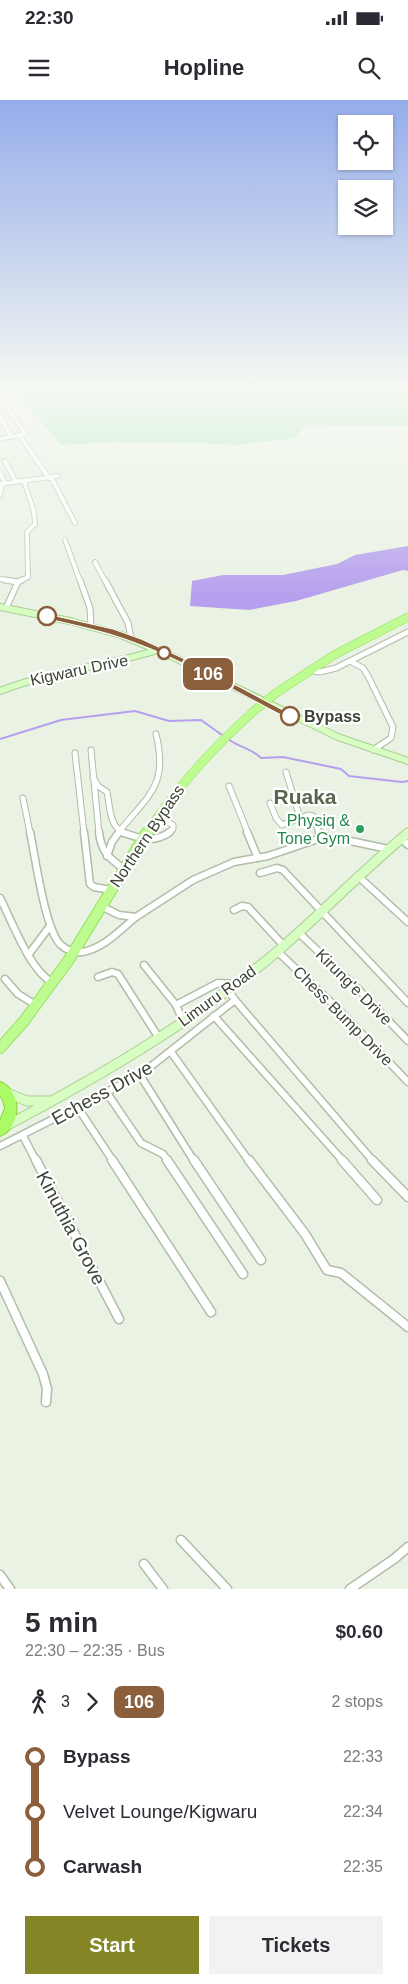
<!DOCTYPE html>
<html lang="en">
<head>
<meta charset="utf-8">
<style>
	body { margin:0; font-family:Arial,sans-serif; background:#f2f2f3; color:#2b2b33; height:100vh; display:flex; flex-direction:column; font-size:19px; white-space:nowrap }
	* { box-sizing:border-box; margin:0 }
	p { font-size:16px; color:#7c7c81 }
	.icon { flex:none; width:28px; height:28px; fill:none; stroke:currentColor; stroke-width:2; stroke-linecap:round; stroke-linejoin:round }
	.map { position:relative; height:1489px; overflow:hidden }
	.drawer { display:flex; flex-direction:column; background:#fff; flex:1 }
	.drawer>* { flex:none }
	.badge { padding:0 10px; border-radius:8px; font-size:18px; line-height:32px }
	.fabs { position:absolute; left:338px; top:15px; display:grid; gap:10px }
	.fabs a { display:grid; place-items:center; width:55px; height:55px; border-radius:0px; background:#fff; box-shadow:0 1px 4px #0004; font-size:25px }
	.map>.badge { position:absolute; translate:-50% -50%; box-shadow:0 0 0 2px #fff }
	.legs { display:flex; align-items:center; gap:8px; height:55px; padding:0 25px; font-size:16px }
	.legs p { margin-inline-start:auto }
	.head { display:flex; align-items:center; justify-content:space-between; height:85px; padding:0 25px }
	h1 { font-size:28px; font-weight:800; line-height:38px }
	.cta { display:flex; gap:10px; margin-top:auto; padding:10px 25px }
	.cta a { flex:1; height:58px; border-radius:0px; background:#848626; color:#fff; font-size:20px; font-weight:800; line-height:58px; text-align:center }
	.cta a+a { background:#f2f2f3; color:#2b2b33 }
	ul { padding:0 25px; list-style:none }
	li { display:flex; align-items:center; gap:18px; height:55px; font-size:19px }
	li i { display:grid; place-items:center; width:8px; height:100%; margin:0 6px; background:currentColor }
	li i::after { content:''; width:12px; height:12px; margin:-6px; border:4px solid; border-radius:50%; background:#fff }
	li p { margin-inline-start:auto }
	li:first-child i { background:linear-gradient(#0000 50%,currentColor 0) }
	li:last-child i { background:linear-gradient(currentColor 50%,#0000 0) }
	.status { display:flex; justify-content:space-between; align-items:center; height:35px; padding:0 25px; background:#fff; direction:ltr }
	.status svg { height:14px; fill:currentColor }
	header { display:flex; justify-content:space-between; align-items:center; height:65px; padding:0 25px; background:#fff; font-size:22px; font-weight:800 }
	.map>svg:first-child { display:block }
	.green { fill:#ade6bf }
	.water { fill:#b6a0ee }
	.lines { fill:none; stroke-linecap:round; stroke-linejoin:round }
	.stream { stroke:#b6a0ee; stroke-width:2 }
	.street-far3-casing { stroke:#b1bda7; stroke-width:5.5 }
	.street-far2-casing { stroke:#b1bda7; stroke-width:7 }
	.street-far1-casing { stroke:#b1bda7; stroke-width:9 }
	.street-casing { stroke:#b1bda7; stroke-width:11 }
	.secondary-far1-casing { stroke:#a9ce92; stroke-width:8 }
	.secondary-casing { stroke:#a9ce92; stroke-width:11 }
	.primary-far1-casing { stroke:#99e163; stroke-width:9 }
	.primary-casing { stroke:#99e163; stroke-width:12 }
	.highway-casing { stroke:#87d936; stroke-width:2 }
	.street-far3 { stroke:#fff; stroke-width:4 }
	.street-far2 { stroke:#fff; stroke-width:5 }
	.street-far1 { stroke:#fff; stroke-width:6 }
	.street { stroke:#fff; stroke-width:8 }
	.secondary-far1 { stroke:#d8fdc2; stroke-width:6 }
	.secondary { stroke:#d8fdc2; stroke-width:9 }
	.primary-far1 { stroke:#befc92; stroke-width:8 }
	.primary { stroke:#befc92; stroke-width:10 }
	.highway { fill:#aafb66; fill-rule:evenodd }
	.primary-bridge-casing { stroke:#99e163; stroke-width:9; stroke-linecap:butt }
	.primary-bridge { stroke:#befc92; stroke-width:8 }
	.line-1 { fill:#8b5e3c; stroke:#fff }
	.stop-1-dot { fill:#fff; stroke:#8b5e3c; stroke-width:2.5 }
	.leisure-dot { fill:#2e9e5b; stroke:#fff; stroke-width:2 }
	.labels { text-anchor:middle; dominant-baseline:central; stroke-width:4.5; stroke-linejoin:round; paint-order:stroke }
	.street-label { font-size:16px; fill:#3c4334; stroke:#fff }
	.stop-label { font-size:16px; font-weight:bold; fill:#3c4334; stroke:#fff; text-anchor:start }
	.leisure-label { font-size:16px; fill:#27864d; stroke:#fff; text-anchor:end }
	.near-street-label { font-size:19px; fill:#3c4334; stroke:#fff }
	.district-label { font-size:21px; font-weight:bold; fill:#59664b; stroke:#fff }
</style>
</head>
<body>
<div class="status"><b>22:30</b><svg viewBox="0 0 49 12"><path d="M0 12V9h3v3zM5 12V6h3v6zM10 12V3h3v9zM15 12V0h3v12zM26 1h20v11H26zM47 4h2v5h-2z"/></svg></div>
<header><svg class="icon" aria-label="menu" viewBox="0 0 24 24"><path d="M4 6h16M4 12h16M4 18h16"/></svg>Hopline<svg class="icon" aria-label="search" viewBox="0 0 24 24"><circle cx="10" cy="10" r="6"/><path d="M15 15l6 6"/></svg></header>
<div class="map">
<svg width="408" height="1489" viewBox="0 0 408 1489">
	<rect width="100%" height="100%" fill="#eaf2e4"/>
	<!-- green -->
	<path class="green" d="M12,287H408V326L306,325L294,338L235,345L203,343L110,342L61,345Z"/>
	<!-- water -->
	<path class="water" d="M408,446V471L403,470L296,501L249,510L190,506L192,481L223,475H283L337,464L355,455Z"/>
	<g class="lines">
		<!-- stream -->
		<g class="stream">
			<path d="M0,639L61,620L135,611L169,621L201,620L222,635"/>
			<path d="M228,639C240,648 251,648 261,658L283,657L341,669L349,676L402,682L408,681"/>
		</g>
		<defs>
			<g id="street-far3">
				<path d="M0,295L25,334L0,339"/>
				<path d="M0,317L12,337"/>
				<path d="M20,336L49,378"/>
				<path d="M5,361L16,382"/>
				<path d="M0,373L5,383"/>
				<path d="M51,377L75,423"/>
				<path d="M0,384L58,376"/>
				<path d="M0,395L2,384"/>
				<path d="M65,440L80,481"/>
				<path d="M95,462L105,481"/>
				<path d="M0,479L12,481"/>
				<path d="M20,481L28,477L27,432L35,424L34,412L24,381"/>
			</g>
			<g id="street-far2">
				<path d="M5,480L18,482"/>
				<path d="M80,480L90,508L91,526"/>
				<path d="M105,480L128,523L131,538"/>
				<path d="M6,508L18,482L22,480"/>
				<path d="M350,561L363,568L368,576L393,627L391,638L373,650"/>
				<path d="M309,570L320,572L336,568L408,532"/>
				<path d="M91,650L99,733"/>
				<path d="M75,653L84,733"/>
				<path d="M286,672L300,718"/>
				<path d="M93,677L98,686L107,692C110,706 109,728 125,733"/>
				<path d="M229,686L248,733"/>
				<path d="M23,698L30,733"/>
				<path d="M270,703L276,718L282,725L308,715L313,716L319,733"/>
				<path d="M157,716L173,725V729L168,733"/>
				<path d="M118,733C147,696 169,687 156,634"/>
			</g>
			<g id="street-far1">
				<path d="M30,732C35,755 45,831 61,845C66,850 75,853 82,852C103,849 120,830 136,817"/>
				<path d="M84,732L90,784L94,787L111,790"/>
				<path d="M99,732C101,752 109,758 124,769"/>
				<path d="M121,732C139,738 153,744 170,732"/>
				<path d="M247,732L258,758"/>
				<path d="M319,732L321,738"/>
				<path d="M401,738L408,745"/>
				<path d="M107,756L112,742L119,732"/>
				<path d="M260,773L277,768L283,770L408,903"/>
				<path d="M359,777L408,822"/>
				<path d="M0,798C12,821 30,871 52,882"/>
				<path d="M101,806L119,815L136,817L193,780L234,762L268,756L321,738L341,739L388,749"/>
				<path d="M234,810L242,806L248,807L284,846"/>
				<path d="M299,833L360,891L408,941"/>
				<path d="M277,851L339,910L408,982"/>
				<path d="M29,854L50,826"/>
				<path d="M144,865L176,905L183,921"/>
				<path d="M98,877L112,872L118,874L159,938"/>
				<path d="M5,879L18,894L36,905"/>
				<path d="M235,900L373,1061"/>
				<path d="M176,905L218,883L236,884"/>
				<path d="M214,916L343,1061"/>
				<path d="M171,952L249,1061"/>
				<path d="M140,975L194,1061"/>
				<path d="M107,993L141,1043L163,1054L168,1061"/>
				<path d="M78,1008L113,1061"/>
				<path d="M23,1036L36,1061"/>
				<path d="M0,1046L140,975L235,900L228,890"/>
			</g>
			<g id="street">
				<path d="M36,1060L119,1219"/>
				<path d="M112,1060L211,1212"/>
				<path d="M167,1060L243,1174"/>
				<path d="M194,1060L261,1160"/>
				<path d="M249,1060L305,1134L327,1170L341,1173L408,1227"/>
				<path d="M342,1060L377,1100"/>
				<path d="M372,1060L408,1097"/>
				<path d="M0,1181L43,1274L47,1289L46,1302"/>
				<path d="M181,1440L227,1489"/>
				<path d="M144,1464L163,1489"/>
				<path d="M0,1475L10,1489"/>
				<path d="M350,1489L394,1459L408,1447"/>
			</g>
			<g id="secondary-far1">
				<path d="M0,507L70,521L121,535L171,556L338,637L408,661"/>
				<path d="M0,591C51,571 106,566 158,550"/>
			</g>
			<g id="secondary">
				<path d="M7,993L27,1001H51"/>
				<path d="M4,1027C96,978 186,926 267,860C316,820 359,773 408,733"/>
			</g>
			<g id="primary-far1">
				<path d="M276,593L334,555L408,517"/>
				<path d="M147,733C178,686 211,649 254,611"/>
			</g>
			<path id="primary" d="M0,948L24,921L68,861L147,732"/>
			<path id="highway" d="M0,982C22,990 22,1028 0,1036V1021L5,1008L3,1000L0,995Z"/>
		</defs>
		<!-- street-far3 casing -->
		<use href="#street-far3" class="street-far3-casing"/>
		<!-- street-far2 casing -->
		<use href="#street-far2" class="street-far2-casing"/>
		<!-- street-far1 casing -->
		<use href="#street-far1" class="street-far1-casing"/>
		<!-- street casing -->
		<use href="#street" class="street-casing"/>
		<!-- secondary-far1 casing -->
		<use href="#secondary-far1" class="secondary-far1-casing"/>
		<!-- secondary casing -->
		<use href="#secondary" class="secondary-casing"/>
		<!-- primary-far1 casing -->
		<use href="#primary-far1" class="primary-far1-casing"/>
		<!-- primary casing -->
		<use href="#primary" class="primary-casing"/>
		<!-- highway casing -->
		<use href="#highway" class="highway-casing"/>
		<!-- street-far3 -->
		<use href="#street-far3" class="street-far3"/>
		<!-- street-far2 -->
		<use href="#street-far2" class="street-far2"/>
		<!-- street-far1 -->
		<use href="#street-far1" class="street-far1"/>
		<!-- street -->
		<use href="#street" class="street"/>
		<!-- secondary-far1 -->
		<use href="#secondary-far1" class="secondary-far1"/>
		<!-- secondary -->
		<use href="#secondary" class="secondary"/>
		<!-- primary-far1 -->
		<use href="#primary-far1" class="primary-far1"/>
		<!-- primary -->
		<use href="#primary" class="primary"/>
		<!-- highway -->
		<use href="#highway" class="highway"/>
		<defs>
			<path id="primary-bridge" d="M254,611L276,593"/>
		</defs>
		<!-- primary-bridge casing -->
		<use href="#primary-bridge" class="primary-bridge-casing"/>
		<!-- primary-bridge -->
		<use href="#primary-bridge" class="primary-bridge"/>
	</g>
	<!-- sky -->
	<linearGradient id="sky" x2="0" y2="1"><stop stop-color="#94acea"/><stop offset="0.58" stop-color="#f6f9f3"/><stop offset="1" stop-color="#f6f9f3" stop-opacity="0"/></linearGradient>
	<rect width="408" height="496" fill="url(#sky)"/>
	<!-- line-1 -->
	<path class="line-1" d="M47,514L113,529L141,539L200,566L294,616L293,618H287C236,592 186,561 133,542C104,531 74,525 44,518V515Z"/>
	<!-- markers -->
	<g class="stop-1-dot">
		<circle cx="47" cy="516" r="9"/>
		<circle cx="164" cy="553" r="6"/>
		<circle cx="290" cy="616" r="9"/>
	</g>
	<circle class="leisure-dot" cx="360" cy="729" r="5"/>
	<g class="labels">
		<!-- street labels -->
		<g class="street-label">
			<text transform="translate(79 570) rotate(-12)">Kigwaru Drive</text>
			<text transform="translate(147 736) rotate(-56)">Northern Bypass</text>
			<text transform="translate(354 887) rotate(45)">Kirung'e Drive</text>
			<text transform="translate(217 896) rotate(-36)">Limuru Road</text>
			<text transform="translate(343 916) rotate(45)">Chess Bump Drive</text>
		</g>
		<!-- stop labels -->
		<g class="stop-label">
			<text x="304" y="616">Bypass</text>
		</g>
		<!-- leisure labels -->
		<g class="leisure-label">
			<text x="350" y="720">Physiq &amp;<tspan x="350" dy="18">Tone Gym</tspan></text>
		</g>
		<!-- near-street labels -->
		<g class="near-street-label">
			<text transform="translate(102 993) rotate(-29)">Echess Drive</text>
			<text transform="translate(71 1128) rotate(62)">Kinuthia Grove</text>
		</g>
		<!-- district labels -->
		<g class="district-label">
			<text x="305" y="696">Ruaka</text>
		</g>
	</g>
</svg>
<div class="fabs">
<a><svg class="icon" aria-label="locate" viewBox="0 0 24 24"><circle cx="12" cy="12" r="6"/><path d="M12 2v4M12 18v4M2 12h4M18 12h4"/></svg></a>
<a><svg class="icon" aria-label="layers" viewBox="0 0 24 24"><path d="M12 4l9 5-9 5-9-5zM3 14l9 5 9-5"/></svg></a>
</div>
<b class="badge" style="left:208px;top:574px;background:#8b5e3c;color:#fff">106</b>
</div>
<section class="drawer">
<div class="head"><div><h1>5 min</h1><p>22:30 – 22:35 · Bus</p></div><b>$0.60</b></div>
<div class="legs"><svg class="icon" aria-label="walk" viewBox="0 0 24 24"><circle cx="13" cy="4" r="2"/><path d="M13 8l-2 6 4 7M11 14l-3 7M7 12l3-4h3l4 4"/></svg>3<svg class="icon" aria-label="forward" viewBox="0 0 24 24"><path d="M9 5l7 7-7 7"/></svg><b class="badge" style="background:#8b5e3c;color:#fff">106</b><p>2 stops</p></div>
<ul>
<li><i style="color:#8b5e3c"></i><b>Bypass</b><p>22:33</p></li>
<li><i style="color:#8b5e3c"></i><span>Velvet Lounge/Kigwaru</span><p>22:34</p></li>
<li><i style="color:#8b5e3c"></i><b>Carwash</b><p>22:35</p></li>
</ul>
<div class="cta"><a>Start</a><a>Tickets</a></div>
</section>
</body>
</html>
